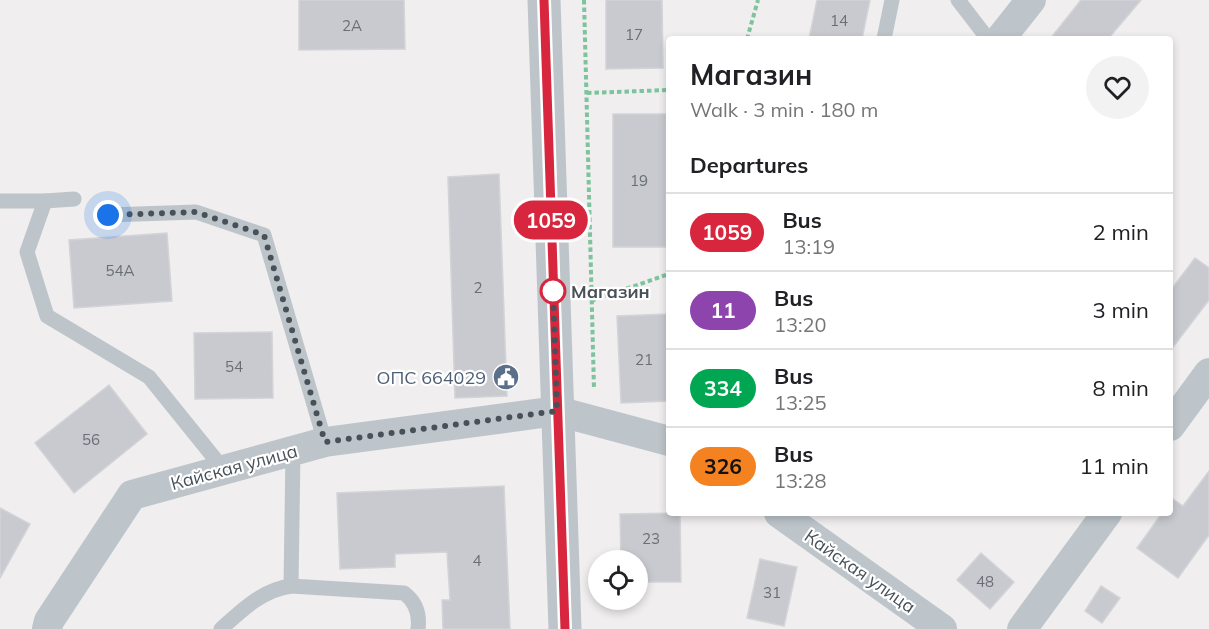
<!DOCTYPE html>
<html lang="en">
<head>
<meta charset="utf-8">
<style>
	body { margin:0; font-family:Mulish,sans-serif; background:#f2f2f2; color:#202124; height:100vh; display:flex; flex-direction:column; font-size:22px; white-space:nowrap }
	* { box-sizing:border-box; margin:0 }
	p { font-size:20px; color:#757577 }
	.icon { flex:none; width:33px; height:33px; fill:none; stroke:currentColor; stroke-width:2; stroke-linecap:round; stroke-linejoin:round }
	.map { position:relative; flex:1; overflow:hidden }
	.side { position:absolute; left:666px; top:36px; width:507px; height:480px; display:flex; flex-direction:column; background:#fff; border-radius:6px; box-shadow:0 3px 9px #0003 }
	.side>* { flex:none }
	.badge { padding:0 12px; border-radius:20px; font-size:21px; line-height:39px }
	.fabs { position:absolute; left:588px; top:550px; display:grid; gap:12px }
	.fabs a { display:grid; place-items:center; width:60px; height:60px; border-radius:50%; background:#fff; box-shadow:0 3px 9px #0003; font-size:30px }
	.you { position:absolute; width:30px; height:30px; margin:-15px; border:4px solid #fff; border-radius:50%; background:#1a73e8; box-shadow:0 0 0 9px #1a73e833 }
	.map>.badge { position:absolute; translate:-50% -50%; box-shadow:0 0 0 3px #fff }
	h2 { padding:0 24px; font-size:22px; line-height:54px }
	.round { display:grid; place-items:center; flex:none; width:63px; height:63px; border-radius:32px; background:#f2f2f2 }
	.overview { display:flex; align-items:center; justify-content:space-between; height:102px; padding:0 24px }
	h1 { font-size:28px; font-weight:700; line-height:45px }
	ul { padding:0; list-style:none }
	li { display:flex; align-items:center; gap:18px; height:78px; padding:0 24px; border-top:2px solid #e0e0e0 }
	li div { flex:1 }
	li b { display:block; font-size:22px }
	li em { font-style:normal }
	li .badge { min-width:66px; font-weight:700; text-align:center }
	.map>svg:first-child { display:block }
	.building { fill:#c9cad0; stroke:#d2d4d8; stroke-width:1.5 }
	.lines { fill:none; stroke-linecap:round; stroke-linejoin:round }
	.path { stroke:#7dc39d; stroke-width:4; stroke-dasharray:4.5 3; stroke-linecap:butt }
	.service { stroke:#bdc5cb; stroke-width:15 }
	.minor { stroke:#bdc5cb; stroke-width:30 }
	.tertiary { stroke:#bdc5cb; stroke-width:33 }
	.line-casing { stroke:#fff; stroke-width:14 }
	.line { stroke:#d7263d; stroke-width:9 }
	.walk { stroke:#485158; stroke-width:6; stroke-dasharray:0 10.8 }
	.stop-dot { fill:#fff; stroke:#d7263d; stroke-width:3 }
	.labels { text-anchor:middle; dominant-baseline:central; stroke-width:4.5; stroke-linejoin:round; paint-order:stroke }
	.number-label { font-size:15px; fill:#686f76 }
	.stop-label { font-size:18px; font-weight:bold; fill:#485158; stroke:#fff; text-anchor:start }
	.service-label { font-size:18px; fill:#4e5e75; stroke:#fff; text-anchor:end }
	.street-label { font-size:18px; fill:#485158; stroke:#fff }
</style>
</head>
<body>
<div class="map">
<svg width="1209" height="629" viewBox="0 0 1209 629">
	<rect width="100%" height="100%" fill="#f0eeee"/>
	<!-- building -->
	<g class="building">
		<path d="M299,0H404L405,49L299,50Z"/>
		<path d="M606,0H662L663,68L606,69Z"/>
		<path d="M817,0H870L862,39H809Z"/>
		<path d="M1081,0H1141L1108,39H1050Z"/>
		<rect x="613" y="114" width="53" height="133"/>
		<path d="M499,174L507,396L455,398L448,177Z"/>
		<path d="M167,233L172,301L74,308L69,240Z"/>
		<path d="M1195,258L1209,268V300L1170,351V291Z"/>
		<path d="M669,314V401L621,403L617,316Z"/>
		<path d="M272,332L273,398L195,399L194,333Z"/>
		<path d="M109,385L147,434L74,493L35,443Z"/>
		<path d="M1209,471V535L1178,578L1137,548L1162,513H1170V497L1183,506Z"/>
		<path d="M504,486L510,629H443L442,600H450L447,552L395,554V567L340,569L337,493Z"/>
		<path d="M0,508L30,524L0,578Z"/>
		<path d="M680,513L681,582H638V561H621L620,514Z"/>
		<path d="M981,553L1014,582L990,609L957,580Z"/>
		<path d="M760,559L797,567L784,626L747,618Z"/>
		<path d="M1101,586L1120,598L1102,623L1085,611Z"/>
	</g>
	<g class="lines">
		<!-- path -->
		<g class="path">
			<path d="M584,0L594,389"/>
			<path d="M747,39L758,0"/>
			<path d="M587,93L669,90"/>
			<path d="M591,301L669,274"/>
		</g>
		<!-- service -->
		<g class="service">
			<path d="M958,0L988,39"/>
			<path d="M884,39L892,0"/>
			<path d="M74,199L45,201L27,252L47,316L149,377L224,470"/>
			<path d="M0,201H45"/>
			<path d="M108,215L196,212L264,235L325,442"/>
			<path d="M293,451L291,586L404,593C416,602 420,614 418,629"/>
			<path d="M221,629C242,610 262,590 291,586"/>
		</g>
		<!-- minor -->
		<g class="minor">
			<path d="M1000,39L1031,0"/>
			<path d="M1170,426L1209,373"/>
			<path d="M779,513L942,629"/>
			<path d="M47,629L49,621L132,495L325,442L557,411L669,441"/>
			<path d="M1022,629L1107,513"/>
		</g>
		<!-- tertiary -->
		<path class="tertiary" d="M544,0L565,629"/>
	</g>
	<g class="lines">
		<defs>
			<path id="line" d="M544,0L565,629"/>
		</defs>
		<!-- line casing -->
		<use href="#line" class="line-casing"/>
		<!-- line -->
		<use href="#line" class="line"/>
		<!-- walk -->
		<path class="walk" d="M108,215L196,212L264,235L325,442L557,411L553,291"/>
	</g>
	<!-- icons -->
	<defs>
		<symbol id="civic-disc" viewBox="-11 -11 22 22"><circle r="9.5" fill="#5c6f8a" stroke="#fff"/><path d="M-.6-6.5H3V-4.5H.6V-3L4-1V1h2V6H-6V1h2V-1L-.6-3ZM-1.2 2.5V6h2.4V2.5Z" fill="#fff"/></symbol>
	</defs>
	<g fill-rule="evenodd">
		<use href="#civic-disc" x="491" y="362" width="30" height="30"/>
	</g>
	<!-- markers -->
	<circle class="stop-dot" cx="553" cy="291" r="12"/>
	<g class="labels">
		<!-- number labels -->
		<g class="number-label">
			<text x="839" y="20">14</text>
			<text x="352" y="25">2А</text>
			<text x="634" y="34">17</text>
			<text x="639" y="180">19</text>
			<text x="120" y="270">54А</text>
			<text x="478" y="287">2</text>
			<text x="644" y="359">21</text>
			<text x="234" y="366">54</text>
			<text x="91" y="439">56</text>
			<text x="651" y="538">23</text>
			<text x="477" y="560">4</text>
			<text x="985" y="581">48</text>
			<text x="772" y="592">31</text>
		</g>
		<!-- stop labels -->
		<g class="stop-label">
			<text x="571" y="291">Магазин</text>
		</g>
		<!-- service labels -->
		<g class="service-label">
			<text x="486" y="377">ОПС 664029</text>
		</g>
		<!-- street labels -->
		<g class="street-label">
			<text transform="translate(234 467) rotate(-15)">Кайская улица</text>
			<text transform="translate(860 571) rotate(35)">Кайская улица</text>
		</g>
	</g>
</svg>
<div class="fabs">
<a><svg class="icon" aria-label="locate" viewBox="0 0 24 24"><circle cx="12" cy="12" r="6"/><path d="M12 2v4M12 18v4M2 12h4M18 12h4"/></svg></a>
</div>
<div class="you" style="left:108px;top:215px"></div>
<b class="badge" style="left:551px;top:220px;background:#d7263d;color:#fff">1059</b>
<section class="side">
<div class="overview"><div><h1>Магазин</h1><p>Walk · 3 min · 180 m</p></div><a class="round"><svg class="icon" aria-label="heart" viewBox="0 0 24 24"><path d="M12 20l-8-8c-3-5 5-10 8-4 3-6 11-1 8 4z"/></svg></a></div>
<h2>Departures</h2>
<ul>
<li><span class="badge" style="background:#d7263d;color:#fff">1059</span><div><b>Bus</b><p>13:19</p></div><em>2 min</em></li>
<li><span class="badge" style="background:#8e44ad;color:#fff">11</span><div><b>Bus</b><p>13:20</p></div><em>3 min</em></li>
<li><span class="badge" style="background:#00a651;color:#fff">334</span><div><b>Bus</b><p>13:25</p></div><em>8 min</em></li>
<li><span class="badge" style="background:#f58220;color:#111">326</span><div><b>Bus</b><p>13:28</p></div><em>11 min</em></li>
</ul>
</section>
</div>
</body>
</html>
